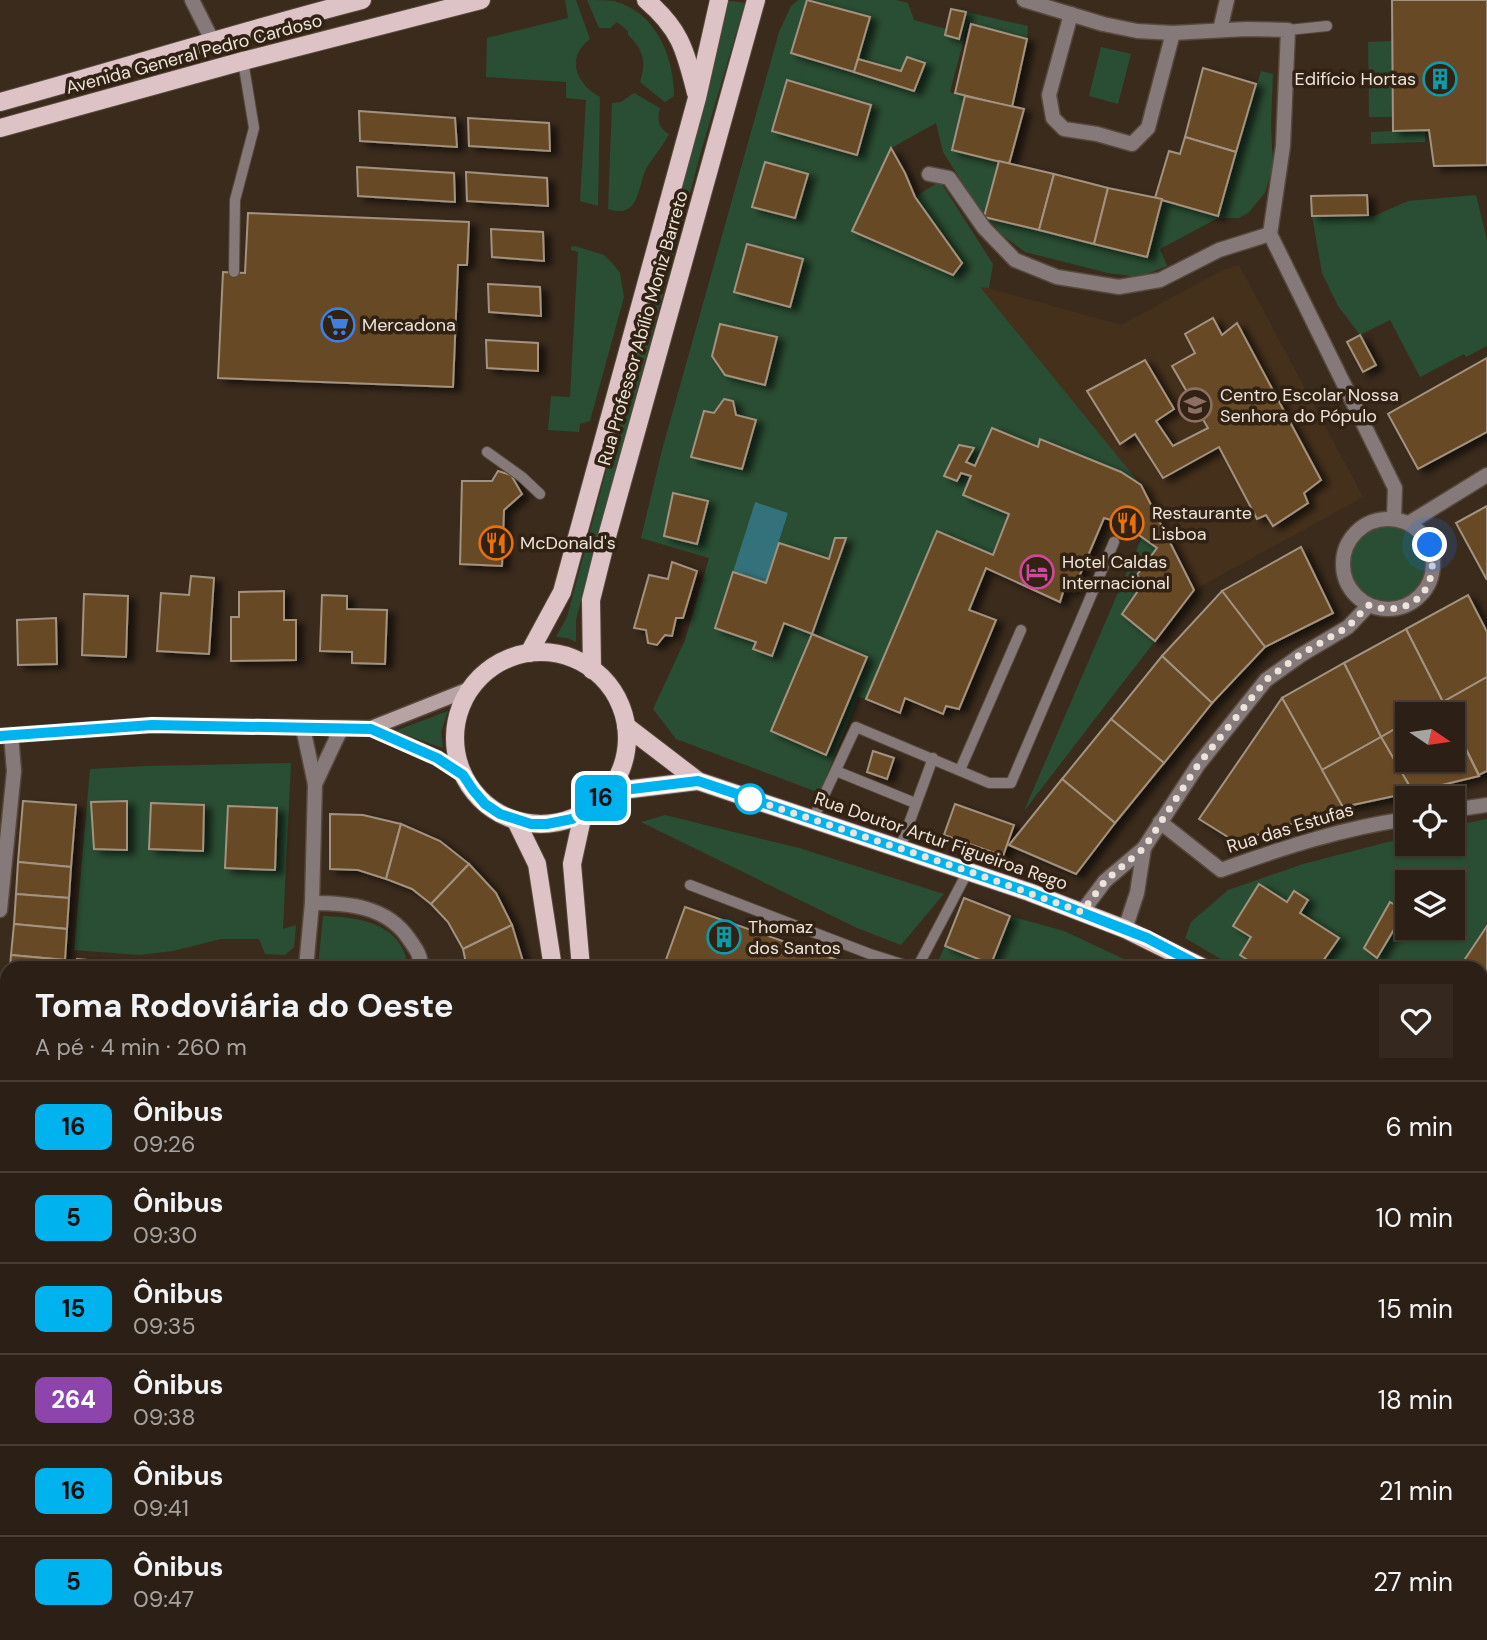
<!DOCTYPE html>
<html lang="pt">
<head>
<meta charset="utf-8">
<style>
	body { margin:0; font-family:"DM Sans",sans-serif; background:#34281f; color:#f1f3f6; height:100vh; display:flex; flex-direction:column; font-size:26px; white-space:nowrap }
	* { box-sizing:border-box; margin:0 }
	p { font-size:23px; color:#a6a3a1 }
	.icon { flex:none; width:38px; height:38px; fill:none; stroke:currentColor; stroke-width:2; stroke-linecap:round; stroke-linejoin:round }
	.map { position:relative; flex:1; overflow:hidden }
	.panel { position:absolute; left:0px; top:961px; width:1488px; height:681px; display:flex; flex-direction:column; background:#2c2016; border-radius:21px 21px 0 0; box-shadow:0 2px 5px #0004,0 0 0 2px #483e35 }
	.panel>* { flex:none }
	.badge { padding:0 14px; border-radius:10px; font-size:24px; line-height:46px }
	.needle { width:46px; rotate:103deg }
	.tools { position:absolute; left:1395px; top:702px; display:grid; gap:14px }
	.tools a { display:grid; place-items:center; width:70px; height:70px; border-radius:0px; background:#2c2016; box-shadow:0 2px 5px #0004,0 0 0 2px #483e35; font-size:35px }
	.you { position:absolute; width:35px; height:35px; margin:-18px; border:5px solid #fff; border-radius:50%; background:#1a73e8; box-shadow:0 0 0 10px #1a73e833 }
	.map>.badge { position:absolute; translate:-50% -50%; box-shadow:0 0 0 4px #fff }
	.round { display:grid; place-items:center; flex:none; width:74px; height:74px; border-radius:0px; background:#34281f }
	.head { display:flex; align-items:center; justify-content:space-between; height:119px; padding:0 35px }
	h1 { font-size:33px; font-weight:700; line-height:52px }
	ul { padding:0; list-style:none }
	li { display:flex; align-items:center; gap:21px; height:91px; padding:0 35px; border-top:2px solid #483e35 }
	li div { flex:1 }
	li b { display:block; font-size:26px }
	li em { font-style:normal }
	li .badge { min-width:77px; font-weight:700; text-align:center }
	.map>svg:first-child { display:block }
	.built { fill:#45301c }
	.green { fill:#2a4e33; fill-rule:evenodd }
	.water { fill:#33727b }
	.building { fill:#674925; stroke:#a3927f; stroke-width:2; filter:url(#shadow) }
	.lines { fill:none; stroke-linecap:round; stroke-linejoin:round }
	.service-casing { stroke:#57483b; stroke-width:12 }
	.minor-casing { stroke:#57483b; stroke-width:17 }
	.secondary-casing { stroke:#57483b; stroke-width:17 }
	.primary-casing { stroke:#57483b; stroke-width:20 }
	.service { stroke:#85797a; stroke-width:10 }
	.minor { stroke:#85797a; stroke-width:14 }
	.secondary { stroke:#b7a3a4; stroke-width:14 }
	.primary { stroke:#ddc3c5; stroke-width:18 }
	.line-casing { stroke:#fff; stroke-width:16 }
	.line { stroke:#00b3ef; stroke-width:10 }
	.walk { stroke:#ede3da; stroke-width:7; stroke-dasharray:0 12.6 }
	.stop-dot { fill:#fff; stroke:#00b3ef; stroke-width:3.5 }
	.labels { text-anchor:middle; dominant-baseline:central; stroke-width:7; stroke-linejoin:round; paint-order:stroke }
	.street-label { font-size:18px; fill:#ede3da; stroke:#312213 }
	.poi-label { font-size:18px; fill:#ede3da; stroke:#312213; text-anchor:start }
</style>
</head>
<body>
<div class="map">
<svg width="1487" height="1640" viewBox="0 0 1487 1640">
	<defs>
		<filter id="shadow"><feDropShadow dx="7" dy="4" stdDeviation="3.5" flood-color="#0009"/></filter>
	</defs>
	<rect width="100%" height="100%" fill="#3b2b1d"/>
	<!-- built -->
	<path class="built" d="M1239,265L1363,497L1194,590L1141,485L977,285L1121,325L1221,271Z"/>
	<!-- green -->
	<g class="green">
		<path d="M565,0H576L590,39C565,58 576,84 600,97L598,206L580,201L586,100L566,98V82L486,77L487,38L568,18Z"/>
		<path d="M587,0C595,0 606,0 614,1C656,12 674,57 674,96L665,102L640,82C647,62 643,49 628,35V31L617,22L610,28H599Z"/>
		<path d="M724,0L745,3L702,148L576,620V642L567,638L556,637L567,617L693,146Z"/>
		<path d="M798,0H807L791,53L913,91L924,63L907,57L901,71L858,59L870,17L813,0H896L908,3L914,20L946,29L945,35L959,38L966,12L1028,26L1027,39L968,23L950,92L965,96L952,150L999,161L984,217L943,152L936,123L891,148L853,231L953,275L962,263L915,197L940,181L993,264L989,288L980,287L1141,485L1121,472L1041,439L1038,447L993,428L975,466L966,462L973,448L959,446L945,476L957,480L961,473L971,476L963,495L1009,514L993,555L937,532L866,699L858,697L820,793L676,739L653,709L685,640L709,558L641,538L662,450L779,32L791,6ZM787,81L871,105L857,155L773,131ZM765,162L808,174L795,218L753,207ZM747,244L803,259L790,307L734,292ZM720,324L777,337L765,385L725,375L712,356ZM724,399L736,415L755,420L742,469L691,457L704,411L714,413ZM674,493L707,501L697,543L664,535ZM755,502L788,513L779,543L829,559L835,538L845,539L812,633L784,623L772,656L754,650L756,642L716,628ZM812,634L866,657L825,754L771,731Z"/>
		<path d="M1392,41L1393,117H1369L1368,42Z"/>
		<path d="M1101,47L1131,54L1118,104L1089,96Z"/>
		<path d="M1261,71L1273,74L1271,125L1273,165L1265,193L1248,213L1239,218H1218L1160,249L1167,266L1139,277L1108,273L1025,252L1002,235L986,216L1146,257L1162,199L1236,152Z"/>
		<path d="M634,93L660,108C657,120 658,128 669,134C663,146 654,156 647,167C637,185 641,220 608,209L612,103L621,102Z"/>
		<path d="M1425,130V142L1371,144V132Z"/>
		<path d="M1476,195L1487,240V346L1466,357L1464,354L1420,377L1390,320L1360,335L1338,306L1322,273L1312,216H1374L1408,201Z"/>
		<path d="M575,246L604,255L613,264L620,273L624,297L590,421L580,424L579,432L548,430L551,396L570,397L578,252L571,250V247Z"/>
		<circle cx="1389" cy="564" r="45"/>
		<path d="M1142,537L1157,548L1137,574L1144,582L1122,614L1155,641L1024,811Z"/>
		<path d="M448,711L441,732L443,748L395,731Z"/>
		<path d="M291,763L283,929L296,925L294,947L285,955L265,954L259,939H221L173,951L139,955L74,950L90,769L145,766Z"/>
		<path d="M665,815L799,848L944,894L901,945L857,928L641,822Z"/>
		<path d="M1487,819V926L1459,968H1236L1185,938L1191,922L1228,890L1303,864L1407,837V844H1452L1453,826ZM1407,882H1452V928H1407Z"/>
		<path d="M323,916C359,917 403,923 408,968H318Z"/>
		<path d="M1010,916L1064,931L1143,968H935L945,946L991,964Z"/>
		<path d="M1481,1183L1487,1188V1547L1481,1563Z"/>
		<path d="M438,1634L442,1640H318L316,1635Z"/>
		<path d="M626,1634L1450,1635L1448,1640H625Z"/>
	</g>
	<!-- water -->
	<path class="water" d="M755,502L788,513L766,583L733,572Z"/>
	<!-- building -->
	<g class="building">
		<path d="M807,0L870,17L854,72L791,53Z"/>
		<path d="M1392,0H1487V165L1434,166L1429,130L1393,131Z"/>
		<path d="M951,9L966,12L959,39L945,35Z"/>
		<path d="M971,24L1027,39L1012,107L955,93Z"/>
		<path d="M907,57L925,63L914,91L854,72L858,59L901,71Z"/>
		<path d="M1203,68L1256,84L1236,152L1185,137Z"/>
		<path d="M787,80L871,105L857,155L772,131Z"/>
		<path d="M965,96L1024,109L1009,164L952,150Z"/>
		<path d="M359,111L455,118L457,147L360,141Z"/>
		<path d="M468,118L549,123L550,151L469,146Z"/>
		<path d="M1185,137L1236,152L1218,216L1155,198L1169,151L1180,154Z"/>
		<path d="M891,148L905,173L915,197L962,263L953,275L852,231Z"/>
		<path d="M999,161L1054,174L1039,230L984,217Z"/>
		<path d="M765,162L808,174L795,218L752,207Z"/>
		<path d="M357,167L454,173L455,202L358,196Z"/>
		<path d="M466,172L547,178L548,206L467,201Z"/>
		<path d="M1054,174L1108,188L1094,244L1039,230Z"/>
		<path d="M1108,188L1162,199L1147,257L1094,244Z"/>
		<path d="M1367,195L1368,215L1312,216L1311,196Z"/>
		<path d="M248,213L469,222L467,265H458L453,387L218,378L223,272L245,273Z"/>
		<path d="M491,229L543,232L544,261L492,257Z"/>
		<path d="M747,244L803,259L790,307L734,292Z"/>
		<path d="M488,284L540,287L541,316L489,312Z"/>
		<path d="M1213,318L1222,335L1237,323L1321,480L1304,493L1308,503L1273,526L1266,515L1257,519L1219,447L1163,478L1135,434L1120,444L1087,391L1145,360L1174,409L1156,421L1173,446L1208,428L1172,366L1195,353L1185,334Z"/>
		<path d="M720,324L777,337L765,385L725,375L712,356Z"/>
		<path d="M1360,335L1376,365L1363,372L1347,342Z"/>
		<path d="M486,340L538,343V371L487,368Z"/>
		<path d="M1487,358V432L1418,469L1388,414Z"/>
		<path d="M724,399L733,401L736,415L756,420L742,469L691,457L704,411L714,413Z"/>
		<path d="M992,428L1038,447L1040,439L1121,472L1141,485L1194,590L1155,641L1122,614L1144,582L1137,575L1157,548L1122,523L1104,518L1073,591L1064,589L1060,602L986,568L969,610L996,620L959,709L946,706L943,714L905,698L900,713L866,699L937,531L993,555L1009,514L963,495L971,476L961,473L957,481L944,476L959,445L974,448L966,462L975,466Z"/>
		<path d="M498,471L511,475L522,494L504,510L502,566L460,564L462,481H492Z"/>
		<path d="M673,493L708,501L697,544L664,536Z"/>
		<path d="M1487,506V580L1456,523Z"/>
		<path d="M835,538H846L812,634L784,623L772,656L753,649L756,642L715,628L733,572L766,583L779,543L829,559Z"/>
		<path d="M1301,547L1333,613L1265,647L1222,591Z"/>
		<path d="M672,562L697,571L683,618H676L672,636L665,635L657,645L648,643L646,630L634,628L649,575L668,579Z"/>
		<path d="M191,576L214,578L209,654L157,651L161,593L189,595Z"/>
		<path d="M284,591V620H296V660L231,661V617H239V592Z"/>
		<path d="M1222,591L1265,647L1212,703L1162,656Z"/>
		<path d="M84,594L128,596L126,657L82,655Z"/>
		<path d="M322,595L347,596V609L387,610L385,664L352,663V652L320,651Z"/>
		<path d="M1468,595L1487,632V677L1443,702L1406,629Z"/>
		<path d="M56,618L57,664L18,665L17,620Z"/>
		<path d="M1406,629L1443,702L1421,714H1407V722L1381,737L1344,663Z"/>
		<path d="M812,634L867,657L826,755L771,731Z"/>
		<path d="M1162,656L1212,703L1164,763L1111,719Z"/>
		<path d="M1344,663L1381,737L1322,770L1282,698Z"/>
		<path d="M1487,677V771L1479,775L1452,721V714H1449L1443,702Z"/>
		<path d="M1282,698L1343,807L1236,842L1199,819Z"/>
		<path d="M1443,702L1449,714H1421Z"/>
		<path d="M1111,719L1164,763L1115,823L1062,779Z"/>
		<path d="M1452,721L1479,776L1413,792L1381,737L1407,722V760H1452Z"/>
		<path d="M1381,737L1413,792L1343,807L1322,770Z"/>
		<path d="M873,751L894,758L887,779L867,772Z"/>
		<path d="M1062,779L1115,823L1076,874L1009,845Z"/>
		<path d="M23,801L76,805L71,867L18,862Z"/>
		<path d="M127,801V850L94,849L91,802Z"/>
		<path d="M151,803L204,805L203,851L149,849Z"/>
		<path d="M955,804L1014,825L1003,856L944,835Z"/>
		<path d="M228,806L277,808L275,870L225,868Z"/>
		<path d="M330,814L363,815L401,824L386,879L358,870L330,869Z"/>
		<path d="M401,824L440,841L469,864L431,904L412,889L386,879Z"/>
		<path d="M18,862L71,867L69,898L16,894Z"/>
		<path d="M469,864L496,893L512,925L463,949L448,922L431,904Z"/>
		<path d="M1259,884L1287,902L1294,891L1308,900L1300,913L1339,938L1318,968H1260L1240,955L1251,937L1233,926Z"/>
		<path d="M16,894L69,898L67,929L14,924Z"/>
		<path d="M964,898L1010,916L991,964L945,946Z"/>
		<path d="M1390,902L1405,911L1377,958L1364,948Z"/>
		<path d="M685,907L860,968H663Z"/>
		<path d="M14,924L67,929L65,960L11,955Z"/>
		<path d="M512,925L525,968H467L463,949Z"/>
		<path d="M1487,926V1007L1480,1003V968H1459Z"/>
		<path d="M11,955L65,960L64,968H10Z"/>
		<path d="M77,959L130,964V968H76Z"/>
		<path d="M1,1048L7,1049V1081L0,1080Z"/>
		<path d="M0,1080L7,1081V1111L0,1110Z"/>
		<path d="M0,1110L7,1111V1142L0,1141Z"/>
		<path d="M0,1141L7,1142V1174L0,1173Z"/>
		<path d="M0,1220L7,1222V1272L0,1271Z"/>
		<path d="M0,1295L7,1296V1345L0,1343Z"/>
		<path d="M0,1362L7,1364L5,1412L0,1411Z"/>
		<path d="M1480,1571L1487,1574V1640H1448L1450,1634H1480Z"/>
		<path d="M131,1634H210L207,1640H131L129,1639Z"/>
	</g>
	<g class="lines">
		<defs>
			<g id="service">
				<path d="M1288,30L1327,26"/>
				<path d="M234,272L235,200L254,128L243,61"/>
				<path d="M487,452L522,477L540,494"/>
				<path d="M960,770L1021,630"/>
				<path d="M836,771L915,803"/>
				<path d="M813,819L856,727L989,783H1011L1114,542"/>
				<path d="M900,848L933,758"/>
				<path d="M690,885L870,954L914,968"/>
				<path d="M917,968L968,871"/>
			</g>
			<g id="minor">
				<path d="M192,0L212,40"/>
				<path d="M1024,0L1103,24L1137,31L1173,33L1246,29L1288,30L1283,146L1270,234L1395,488L1394,518"/>
				<path d="M1071,14L1049,95L1053,118L1064,129L1097,134L1132,144L1148,128L1173,33"/>
				<path d="M1220,30L1227,0"/>
				<path d="M929,174L949,178L984,228L1015,260L1057,277L1119,287L1160,280L1219,250L1270,234"/>
				<circle cx="1388" cy="564" r="45"/>
				<path d="M1409,523L1487,475"/>
				<path d="M303,728L315,784L312,903L306,968"/>
				<path d="M315,784L341,729"/>
				<path d="M1452,810L1487,805"/>
				<path d="M1160,822L1221,870C1282,848 1343,828 1407,819"/>
				<path d="M312,903C348,903 387,906 409,939C416,949 421,955 421,968"/>
				<path d="M0,910L14,771L11,735"/>
				<path d="M1082,912L1105,881L1144,848L1198,765L1266,680L1301,655L1348,627L1369,605"/>
				<path d="M1125,929L1137,893L1144,848"/>
				<path d="M0,1439L7,1442"/>
				<path d="M302,1634L304,1640"/>
			</g>
			<g id="secondary">
				<path d="M371,728L437,758L463,775"/>
				<path d="M0,736L152,725L371,728L472,688"/>
			</g>
			<g id="primary">
				<path d="M646,0C681,30 685,50 696,93"/>
				<path d="M0,102C121,69 241,31 362,0"/>
				<path d="M0,128L243,61L481,0"/>
				<circle cx="541" cy="738" r="86"/>
				<path d="M529,653L562,592L697,98L719,0"/>
				<path d="M592,670L591,600L606,540L756,0"/>
				<path d="M626,726L698,781L1029,892L1125,929L1204,968"/>
				<path d="M607,792L698,781"/>
				<path d="M516,821L537,864L553,968"/>
				<path d="M581,968L572,864L583,814"/>
				<path d="M1480,1150L1487,1155"/>
				<path d="M581,1640L582,1634"/>
				<path d="M601,1640L602,1634"/>
			</g>
		</defs>
		<!-- service casing -->
		<use href="#service" class="service-casing"/>
		<!-- minor casing -->
		<use href="#minor" class="minor-casing"/>
		<!-- secondary casing -->
		<use href="#secondary" class="secondary-casing"/>
		<!-- primary casing -->
		<use href="#primary" class="primary-casing"/>
		<!-- service -->
		<use href="#service" class="service"/>
		<!-- minor -->
		<use href="#minor" class="minor"/>
		<!-- secondary -->
		<use href="#secondary" class="secondary"/>
		<!-- primary -->
		<use href="#primary" class="primary"/>
	</g>
	<g class="lines">
		<defs>
			<path id="line" d="M0,736L152,725L371,729L437,758L463,775L473,790L485,804L500,814L531,824H547L572,819L593,806L607,792L698,781L1029,892L1147,938L1204,968"/>
		</defs>
		<!-- line casing -->
		<use href="#line" class="line-casing"/>
		<!-- line -->
		<use href="#line" class="line"/>
		<!-- walk -->
		<path class="walk" d="M750,799L742,796L968,871L1082,912L1105,881L1144,848L1198,765L1266,680L1301,654L1348,627L1368,605C1412,620 1441,588 1430,545"/>
	</g>
	<!-- icons -->
	<defs>
		<symbol id="building-ring" viewBox="-11 -11 22 22"><circle r="9.5" fill="#312213" stroke="#0f9aa8" stroke-width="1.5"/><path d="M-4-6H4V6H1V3H-1V6H-4ZM-2.5-4.3h1.7v1.8h-1.7ZM.8-4.3h1.7v1.8H.8ZM-2.5-1h1.7V.8h-1.7ZM.8-1h1.7V.8H.8Z" fill="#0f9aa8"/></symbol>
		<symbol id="supermarket-ring" viewBox="-11 -11 22 22"><circle r="9.5" fill="#312213" stroke="#3f7fe0" stroke-width="1.5"/><path d="M-6-5.5h2.5l.6 2H6L4.5 2H-2.5L-4.4-4H-6ZM-1.5 3.2a1.3 1.3 0 1 0 .1 0ZM3 3.2a1.3 1.3 0 1 0 .1 0Z" fill="#3f7fe0"/></symbol>
		<symbol id="school-ring" viewBox="-11 -11 22 22"><circle r="9.5" fill="#312213" stroke="#8d6e63" stroke-width="1.5"/><path d="M0-5L7-2L0 1L-7-2ZM-4 1L0 2.5L4 1V4Q0 6-4 4Z" fill="#8d6e63"/></symbol>
		<symbol id="restaurant-ring" viewBox="-11 -11 22 22"><circle r="9.5" fill="#312213" stroke="#e8710a" stroke-width="1.5"/><path d="M-5-6h1v4h1v-4h1v4h1v-4h1v5L-1.5 .5V6h-2V.5L-5-1ZM5-6V6H3V1.5H1.5Q1.5-4 5-6Z" fill="#e8710a"/></symbol>
		<symbol id="hotel-ring" viewBox="-11 -11 22 22"><circle r="9.5" fill="#312213" stroke="#d1479c" stroke-width="1.5"/><path d="M-6-4.5h1.5V1H6V5H4.5V3h-9V5H-6ZM-4 0a1.8 1.8 0 1 1 3.6 0ZM.5 0V-2.5h3Q6-2.5 6 0Z" fill="#d1479c"/></symbol>
	</defs>
	<g fill-rule="evenodd">
		<use href="#building-ring" x="1421" y="60" width="38" height="38"/>
		<use href="#supermarket-ring" x="319" y="306" width="38" height="38"/>
		<use href="#school-ring" x="1176" y="386" width="38" height="38"/>
		<use href="#restaurant-ring" x="1108" y="504" width="38" height="38"/>
		<use href="#restaurant-ring" x="477" y="524" width="38" height="38"/>
		<use href="#hotel-ring" x="1018" y="553" width="38" height="38"/>
		<use href="#building-ring" x="705" y="918" width="38" height="38"/>
	</g>
	<!-- markers -->
	<circle class="stop-dot" cx="750" cy="799" r="14"/>
	<g class="labels">
		<!-- street labels -->
		<g class="street-label">
			<text transform="translate(194 54) rotate(-15)">Avenida General Pedro Cardoso</text>
			<text transform="translate(643 328) rotate(-74)">Rua Professor Abílio Moniz Barreto</text>
			<text transform="translate(1290 828) rotate(-17)">Rua das Estufas</text>
			<text transform="translate(941 841) rotate(19)">Rua Doutor Artur Figueiroa Rego</text>
		</g>
		<!-- poi labels -->
		<g class="poi-label">
			<text x="1416" y="79" text-anchor="end">Edifício Hortas</text>
			<text x="362" y="325">Mercadona</text>
			<text x="1220" y="395">Centro Escolar Nossa<tspan x="1220" dy="21">Senhora do Pópulo</tspan></text>
			<text x="1152" y="513">Restaurante<tspan x="1152" dy="21">Lisboa</tspan></text>
			<text x="520" y="543">McDonald's</text>
			<text x="1062" y="562">Hotel Caldas<tspan x="1062" dy="21">Internacional</tspan></text>
			<text x="748" y="927">Thomaz<tspan x="748" dy="21">dos Santos</tspan></text>
		</g>
	</g>
</svg>
<div class="tools">
<a><svg class="needle" viewBox="-14 -14 28 28"><path d="M0-13l5 13h-10z" fill="#e53935"/><path d="M0 13l5-13h-10z" fill="#a6a3a1"/></svg></a>
<a><svg class="icon" aria-label="locate" viewBox="0 0 24 24"><circle cx="12" cy="12" r="6"/><path d="M12 2v4M12 18v4M2 12h4M18 12h4"/></svg></a>
<a><svg class="icon" aria-label="layers" viewBox="0 0 24 24"><path d="M12 4l9 5-9 5-9-5zM3 14l9 5 9-5"/></svg></a>
</div>
<div class="you" style="left:1430px;top:545px"></div>
<b class="badge" style="left:601px;top:798px;background:#00b3ef;color:#111">16</b>
<section class="panel">
<div class="head"><div><h1>Toma Rodoviária do Oeste</h1><p>A pé · 4 min · 260 m</p></div><a class="round"><svg class="icon" aria-label="heart" viewBox="0 0 24 24"><path d="M12 20l-8-8c-3-5 5-10 8-4 3-6 11-1 8 4z"/></svg></a></div>
<ul>
<li><span class="badge" style="background:#00b3ef;color:#111">16</span><div><b>Ônibus</b><p>09:26</p></div><em>6 min</em></li>
<li><span class="badge" style="background:#00b3ef;color:#111">5</span><div><b>Ônibus</b><p>09:30</p></div><em>10 min</em></li>
<li><span class="badge" style="background:#00b3ef;color:#111">15</span><div><b>Ônibus</b><p>09:35</p></div><em>15 min</em></li>
<li><span class="badge" style="background:#8e44ad;color:#fff">264</span><div><b>Ônibus</b><p>09:38</p></div><em>18 min</em></li>
<li><span class="badge" style="background:#00b3ef;color:#111">16</span><div><b>Ônibus</b><p>09:41</p></div><em>21 min</em></li>
<li><span class="badge" style="background:#00b3ef;color:#111">5</span><div><b>Ônibus</b><p>09:47</p></div><em>27 min</em></li>
</ul>
</section>
</div>
</body>
</html>
